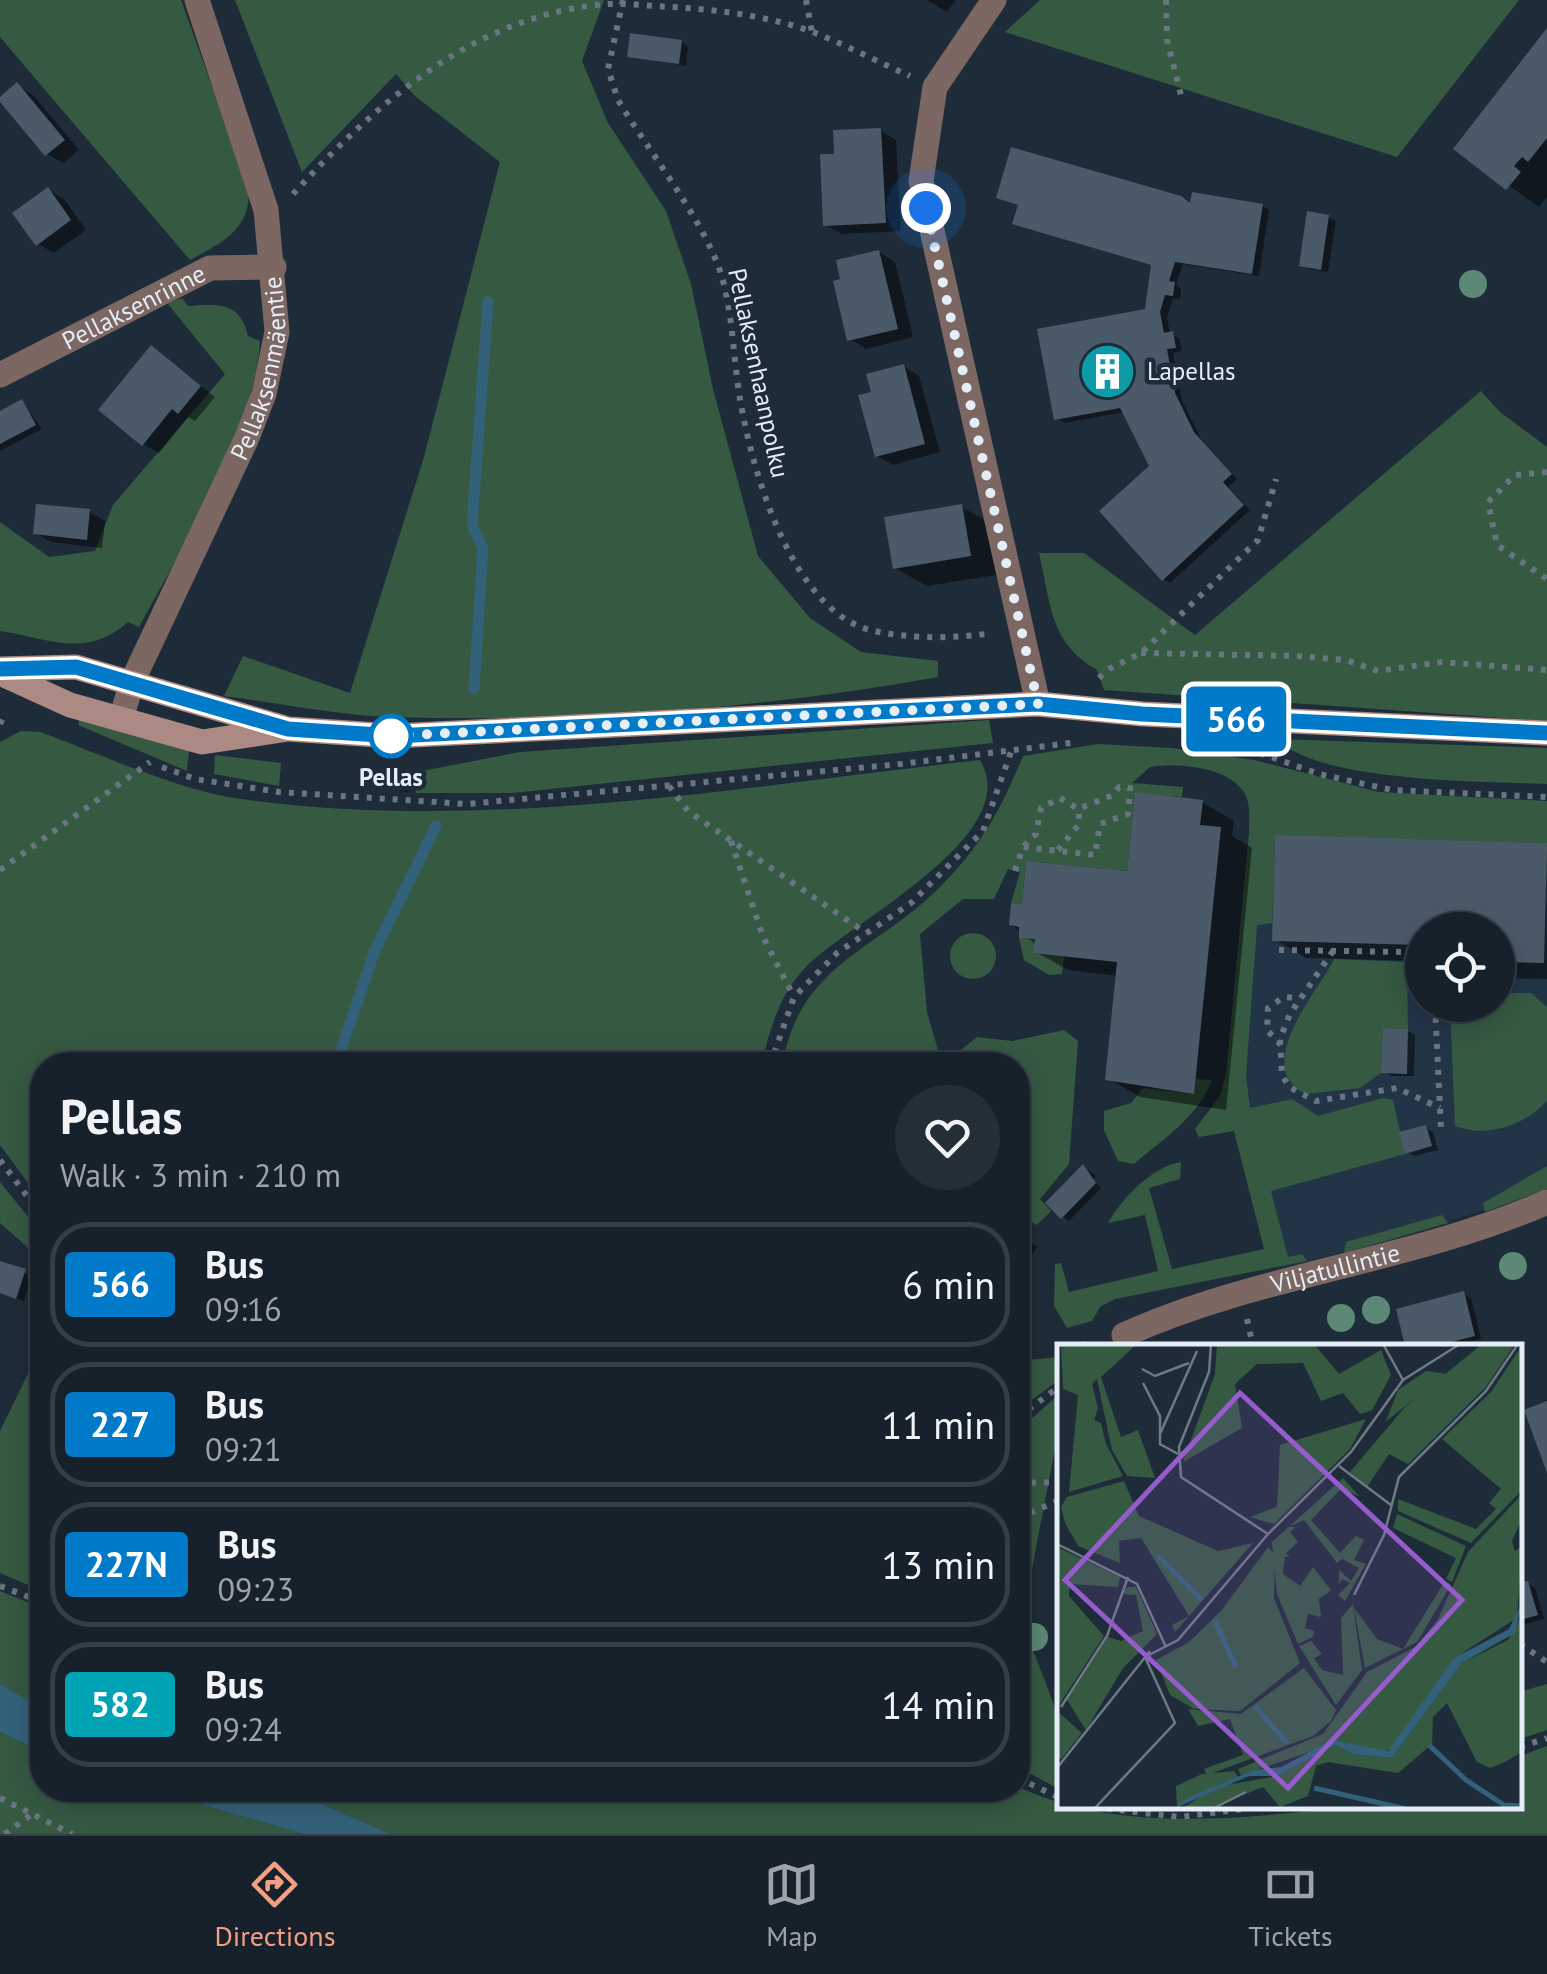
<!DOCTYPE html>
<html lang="en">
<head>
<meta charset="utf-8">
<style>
	body { margin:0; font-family:"PT Sans",sans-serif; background:#232e37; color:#f1f3f6; height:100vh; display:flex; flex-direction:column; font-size:38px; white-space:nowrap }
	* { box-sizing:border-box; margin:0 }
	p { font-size:32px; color:#9ea3a9 }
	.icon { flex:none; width:55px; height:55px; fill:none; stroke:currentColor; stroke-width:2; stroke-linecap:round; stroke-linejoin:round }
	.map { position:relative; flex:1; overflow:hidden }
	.side { position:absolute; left:30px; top:1052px; width:1000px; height:750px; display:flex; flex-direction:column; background:#16212b; border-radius:40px; box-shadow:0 5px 25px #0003,0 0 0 2px #353e47 }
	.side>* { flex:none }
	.badge { padding:0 20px; border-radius:8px; font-size:35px; line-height:65px }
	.controls { position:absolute; left:1405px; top:912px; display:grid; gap:20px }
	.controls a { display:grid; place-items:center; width:110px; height:110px; border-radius:50%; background:#16212b; box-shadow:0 5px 25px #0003,0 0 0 2px #353e47; font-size:50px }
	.you { position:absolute; width:50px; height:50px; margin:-25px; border:8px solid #fff; border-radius:50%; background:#1a73e8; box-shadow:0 0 0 15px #1a73e833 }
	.map>.badge { position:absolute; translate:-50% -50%; box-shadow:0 0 0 5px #fff }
	.round { display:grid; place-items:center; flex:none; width:105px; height:105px; border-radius:52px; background:#232e37 }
	.overview { display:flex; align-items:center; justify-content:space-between; height:170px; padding:0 30px }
	h1 { font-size:48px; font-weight:700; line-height:75px }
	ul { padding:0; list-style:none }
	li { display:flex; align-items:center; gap:30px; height:125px; margin:0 20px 15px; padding:0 10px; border:5px solid #353e47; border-radius:40px }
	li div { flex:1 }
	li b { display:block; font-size:38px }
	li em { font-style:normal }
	li .badge { min-width:110px; font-weight:700; text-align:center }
	.dock { display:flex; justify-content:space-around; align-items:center; height:140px; border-top:2px solid #353e47; background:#16212b; font-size:28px; color:#9ea3a9 }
	.dock a { display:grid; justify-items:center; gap:5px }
	.dock .selected { color:#f39f83 }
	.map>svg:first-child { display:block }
	.built { fill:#223547; fill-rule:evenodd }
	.green { fill:#365942 }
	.water { fill:#33617a }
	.shadow { fill:#0007 }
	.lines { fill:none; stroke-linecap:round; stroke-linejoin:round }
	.stream { stroke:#33617a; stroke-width:11 }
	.building { fill:#4b5a69 }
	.path { stroke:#697581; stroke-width:6; stroke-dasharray:5 8; stroke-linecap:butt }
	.minor { stroke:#7d6763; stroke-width:25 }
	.secondary { stroke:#ac8982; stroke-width:25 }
	.tree { fill:#5c8875 }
	.line-casing { stroke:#fff; stroke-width:22 }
	.line { stroke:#007ac9; stroke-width:15 }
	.walk { stroke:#e5eef7; stroke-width:10; stroke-dasharray:0 18 }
	.stop-dot { fill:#fff; stroke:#007ac9; stroke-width:5 }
	.labels { text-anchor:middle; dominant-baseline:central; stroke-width:9; stroke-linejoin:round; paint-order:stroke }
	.street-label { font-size:25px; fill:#e5eef7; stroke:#1e2c39 }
	.poi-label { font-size:25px; fill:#e5eef7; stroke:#1e2c39; text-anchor:start }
	.stop-label { font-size:25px; font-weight:bold; fill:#e5eef7; stroke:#1e2c39 }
	.inset-river { fill:none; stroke:#33617a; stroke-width:5 }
	.inset-road { fill:none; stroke:#6e7a85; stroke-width:2.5 }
	.view { fill:#965ccd; fill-opacity:0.15; stroke:#965ccd; stroke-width:5 }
	.inset-edge { fill:none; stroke:#e5eef7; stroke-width:5 }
</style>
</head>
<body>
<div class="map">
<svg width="1547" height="1834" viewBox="0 0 1547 1834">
	<rect width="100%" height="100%" fill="#1e2c39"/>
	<!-- built -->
	<path class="built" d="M1253,760L1379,792L1547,801V1189L1382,1243L1277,1269L1231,1074L1258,777ZM1422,930H1498V1005H1422Z"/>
	<!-- green -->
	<g class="green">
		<path d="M0,0H181L249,189C250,230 223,242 190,260L0,37Z"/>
		<path d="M235,0H604L582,61L608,123L666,211L691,284L713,389L758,556L810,618L861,652L938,661V677C760,709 573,723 391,717C336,715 279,703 224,696L243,656L350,693L424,457L500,162L415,96L396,74L302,172Z"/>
		<path d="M1040,0H1519L1397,157L1005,32Z"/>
		<path d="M182,298L188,306C219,304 240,301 248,336L260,341C253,437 184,543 139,627L128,622C86,659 51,639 0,631V522L49,557L95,551L113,505L225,374L167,303Z"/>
		<path d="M1481,391L1500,412L1547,447V721L1104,690L1097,670C1049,642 1051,604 1039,553H1084L1195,635Z"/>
		<path d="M80,717L189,750L187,771L78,725Z"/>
		<path d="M989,720L993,743L512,793H416L417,772L520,752Z"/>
		<path d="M21,731L40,732C101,754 176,790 241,799C486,833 736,787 980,760C1026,836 848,923 805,968C779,995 770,1030 761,1065H42V1202L0,1145V742Z"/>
		<path d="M1276,739L1547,748V784C1483,781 1321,783 1276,739Z"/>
		<path d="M1098,744L1171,748L1254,760L1379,792L1547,801V890L1546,843L1275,836L1272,923L1257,925L1246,1076L1250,1108L1292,1099L1318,1116L1383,1098L1393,1100L1405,1154L1271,1191L1288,1257L1302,1254L1307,1261L1115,1299L1100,1307L1092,1321L1067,1328L1054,1306L1055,1264L1061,1263L1069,1292L1158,1271L1145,1215L1108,1223C1122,1198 1152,1167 1181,1162L1180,1179L1149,1188L1172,1269L1264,1249L1234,1131L1199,1137L1195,1129L1220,1096L1226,1074L1249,833C1249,820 1251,806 1245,794C1229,766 1178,763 1150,767L1132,783L1183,787L1182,797L1135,793L1127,871L1026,861L1022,904L1011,903L1020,872L1008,869L994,899H963L920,934L927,1012L940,1057L947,1061L977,1037L1012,1041L1064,1030L1078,1041L1069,1164L1040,1199L1051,1211L1037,1225L1028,1220L1018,1225V1065H782C801,962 877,951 941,886C983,843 1000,811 1023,756Z"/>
		<path d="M215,755L281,763L279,786L214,774Z"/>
		<circle cx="973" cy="956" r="23"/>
		<path d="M1019,938L1035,939L1034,953L1064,956L1062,974L1049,975L1024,960Z"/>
		<path d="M1334,959L1407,962L1408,1029L1383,1028L1381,1073L1360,1088L1305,1094C1250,1065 1320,990 1334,959Z"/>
		<path d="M1498,993H1531L1547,1007V1101C1523,1126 1488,1138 1455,1126L1450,1005H1498Z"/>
		<path d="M1195,1079L1212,1080C1199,1116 1163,1139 1134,1164L1118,1161L1104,1130V1111L1131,1103L1143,1088L1193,1094Z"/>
		<path d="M1547,1166V1189L1485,1212L1483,1203Z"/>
		<path d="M0,1182L42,1234V1260L0,1223Z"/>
		<path d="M1442,1215L1448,1223L1344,1253L1346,1242Z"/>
		<path d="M42,1345V1591L0,1573V1431Z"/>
		<path d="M1059,1357V1380L1018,1410V1361Z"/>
		<path d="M1059,1394V1428L1022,1621L1059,1718V1789L1018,1767V1431Z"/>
		<path d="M0,1591L42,1608V1708L0,1684Z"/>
		<path d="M1547,1684V1730L1520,1739V1692Z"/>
		<path d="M0,1732L42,1752V1790H150L304,1834H0Z"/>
		<path d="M1547,1746V1834H391L290,1790L1018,1787C1122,1834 1239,1818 1352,1807C1407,1802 1464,1806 1520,1806V1756Z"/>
	</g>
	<!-- water -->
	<g class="water">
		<path d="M0,1684L42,1708V1752L0,1732Z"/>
		<path d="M150,1790H290L391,1834H304Z"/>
	</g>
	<!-- shadow -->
	<g class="shadow">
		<path d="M927,0H956L947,12Z"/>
		<path d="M1547,33V197L1539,207L1457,149Z"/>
		<path d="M681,42L688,46L686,66L629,55Z"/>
		<path d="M17,86L33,95L79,150L63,163L47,154Z"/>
		<path d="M880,130L896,140L901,231L842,234L825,225L836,156Z"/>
		<path d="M48,190L64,199L86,230L54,253L38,244Z"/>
		<path d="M1192,205L1262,206L1269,210L1259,276L1183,264L1176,285L1181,288L1180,299L1173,298L1167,318L1170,334L1179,338L1182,351L1173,353L1182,401L1201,439L1237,479L1228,487L1250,510L1170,583L1163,579L1152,466L1125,412L1064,423L1057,418L1147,311L1154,266L1022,227Z"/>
		<path d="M1328,217L1336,221L1328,272L1309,269L1302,265Z"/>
		<path d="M879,252L895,262L913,337L866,349L850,339Z"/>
		<path d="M152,348L215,397L195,421L188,417L159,453L143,444Z"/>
		<path d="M903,366L919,376L940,452L893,465L877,456L874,394Z"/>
		<path d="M22,402L42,429L0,451V414Z"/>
		<path d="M962,507L994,526L1002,574L927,586L895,568Z"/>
		<path d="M89,512L105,521L102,548L52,542L35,533Z"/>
		<path d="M402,782L409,792L375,786Z"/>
		<path d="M1202,802L1234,821L1232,836L1252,848L1226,1110L1140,1097L1108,1078L1118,976L1068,970L1036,952V945L1011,924L1024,906L1129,874Z"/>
		<path d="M1546,845L1547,979L1498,978V930H1422V961L1306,958L1274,939Z"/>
		<path d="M1408,1031L1415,1035L1414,1076H1391L1384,1071Z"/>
		<path d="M1426,1128L1433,1132L1438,1150L1414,1156L1407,1152Z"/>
		<path d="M1084,1167L1096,1176L1093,1180L1101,1188L1069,1221L1062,1216Z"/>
		<path d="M1018,1235L1037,1247L1023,1271L1018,1268Z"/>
		<path d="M0,1263L32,1276L24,1301L0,1292Z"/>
		<path d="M1463,1294L1471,1298L1481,1339L1454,1346H1408L1399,1311Z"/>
		<path d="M1528,1584L1535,1588L1544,1619L1522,1625L1520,1586Z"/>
	</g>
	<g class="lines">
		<!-- stream -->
		<g class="stream">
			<path d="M474,688L483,549L472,525L488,302"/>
			<path d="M336,1065L375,950L436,826"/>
		</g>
	</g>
	<!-- building -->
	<g class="building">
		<path d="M1547,28V138L1528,162L1522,157L1514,166L1521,172L1506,190L1453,149Z"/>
		<path d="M630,33L682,40L679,64L627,57Z"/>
		<path d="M17,82L65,140L45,156L0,102V97Z"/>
		<path d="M881,128L886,223L823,226L820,154H834L833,130Z"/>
		<path d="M1011,147L1181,196L1190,203L1192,192L1263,204L1252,274L1175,262L1169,281L1175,282L1173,296L1165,295L1160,312L1164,333L1173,331L1176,348L1167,349L1175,393L1194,432L1232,474L1223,482L1244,505L1162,581L1099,511L1149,466L1120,408L1054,420L1037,329L1145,309L1151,265L1012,224L1018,205L996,198Z"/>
		<path d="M48,187L71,220L36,246L12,213Z"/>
		<path d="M1307,211L1329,215L1321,270L1299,266Z"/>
		<path d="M879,250L898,329L847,341L833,281L840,279L836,260Z"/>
		<path d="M151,345L201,386L178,414L172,409L142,446L98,410Z"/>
		<path d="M904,364L925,444L875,457L858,395L871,392L866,374Z"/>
		<path d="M22,399L36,425L0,444V411Z"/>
		<path d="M36,504L90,509L87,540L33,534Z"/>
		<path d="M962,504L971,556L893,569L884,517Z"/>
		<path d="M373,779L403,780L402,789L373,788Z"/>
		<path d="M1135,792L1203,800L1200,825L1221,827L1194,1094L1105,1080L1117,962L1033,953L1035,939L1019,938V927L1009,925L1011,903L1022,904L1026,861L1127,871Z"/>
		<path d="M1275,835L1547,843L1544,963L1498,962V930H1422V945L1272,941Z"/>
		<path d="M1383,1028L1408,1029L1407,1074L1381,1073Z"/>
		<path d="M1426,1125L1432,1146L1405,1154L1399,1132Z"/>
		<path d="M1083,1164L1096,1183L1061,1219L1045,1203Z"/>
		<path d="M1018,1233L1032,1241L1018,1265Z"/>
		<path d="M0,1261L26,1269L16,1299L0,1293Z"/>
		<path d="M1464,1291L1475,1336L1435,1346H1405L1396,1309Z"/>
		<path d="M1547,1401V1473L1524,1410Z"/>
		<path d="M1528,1581L1538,1615L1520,1620V1583Z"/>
	</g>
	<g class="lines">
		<!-- path -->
		<g class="path">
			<path d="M623,0L608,69L618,100C648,150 702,218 720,271C733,310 733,358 740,399C752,470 791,609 870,630C907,639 954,639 992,633"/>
			<path d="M806,0L812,32"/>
			<path d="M1166,0L1167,40L1182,99"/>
			<path d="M293,194C374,106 470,19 596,5C620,2 647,6 672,7C720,10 768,16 813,32C846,45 878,62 910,76"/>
			<path d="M1547,472L1515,475L1488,502L1497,545L1547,579"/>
			<path d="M1141,653L1296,656L1346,660L1378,671L1442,662L1547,670"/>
			<path d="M1099,678L1109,669L1141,653L1258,540L1276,479"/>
			<path d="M0,724L5,713"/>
			<path d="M1260,753L1319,774L1392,790L1547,797"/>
			<path d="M162,767L195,779L279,792L467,804L901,764L1078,742"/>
			<path d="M669,786L688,811L866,933"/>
			<path d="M731,841L763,937L794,997"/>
			<path d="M1024,846L1036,834L1041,808L1060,798L1078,809L1080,823L1058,850"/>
			<path d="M0,870L150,762"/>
			<path d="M1015,871L1023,847L1095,855L1100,824L1128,814L1130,788L1119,787L1113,795L1078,809"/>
			<path d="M1279,950L1406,952L1422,968"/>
			<path d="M1333,951L1290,1014L1280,1039L1282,1075L1289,1087L1316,1101L1397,1088L1440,1108"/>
			<path d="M1435,1005L1441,1129"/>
			<path d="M1281,1045L1267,1030L1268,1008L1284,997L1299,998"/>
			<path d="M770,1065L794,997L837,953L911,903L983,831L1012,749"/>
			<path d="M0,1160L42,1216"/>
			<path d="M1247,1319L1253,1346"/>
			<path d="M1082,1342L1083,1346"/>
			<path d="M1018,1417L1060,1386"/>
			<path d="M1018,1483L1060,1482"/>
			<path d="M1018,1518L1060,1500"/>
			<path d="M0,1586L42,1602"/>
			<path d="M1520,1644L1547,1662"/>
			<path d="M1520,1747L1547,1738"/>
			<path d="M1018,1778L1060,1798"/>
			<path d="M0,1798L72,1834"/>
			<path d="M1081,1806L1180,1817L1268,1806"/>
			<path d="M5,1834L32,1814"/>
		</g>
		<!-- minor -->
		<g class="minor">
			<path d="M994,0L935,87L921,181L1038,704"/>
			<path id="s1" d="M0,375L210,268L274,267"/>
			<path id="s2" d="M121,719L132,682L246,440L264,394L277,332L266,210L197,0"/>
			<path id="s3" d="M1124,1335C1258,1274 1411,1262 1547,1202"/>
		</g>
		<!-- secondary -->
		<g class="secondary">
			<path d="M0,669L76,667L288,729L394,736L1038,704L1143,714L1547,733"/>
			<path d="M0,673L70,705L202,742L282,730"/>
		</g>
	</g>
	<!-- trees -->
	<g class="tree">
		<circle cx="1473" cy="284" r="14"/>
		<circle cx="1513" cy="1266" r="14"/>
		<circle cx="1376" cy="1310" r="14"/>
		<circle cx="1341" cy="1318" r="14"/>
		<circle cx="1034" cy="1637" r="14"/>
	</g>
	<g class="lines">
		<defs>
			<path id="line" d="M0,669L76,667L288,729L394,736L1038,704L1142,714L1547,733"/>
		</defs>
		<!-- line casing -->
		<use href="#line" class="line-casing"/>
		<!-- line -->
		<use href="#line" class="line"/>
		<!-- walk -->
		<path class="walk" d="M391,736L1038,704L926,208"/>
	</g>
	<!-- icons -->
	<defs>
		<symbol id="building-disc" viewBox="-11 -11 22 22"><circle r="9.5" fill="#0f9aa8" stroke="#1e2c39"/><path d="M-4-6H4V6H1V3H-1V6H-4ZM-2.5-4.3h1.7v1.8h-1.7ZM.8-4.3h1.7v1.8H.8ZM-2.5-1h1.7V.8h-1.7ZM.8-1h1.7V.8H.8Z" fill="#fff"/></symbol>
	</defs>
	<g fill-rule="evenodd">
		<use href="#building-disc" x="1076" y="340" width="63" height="63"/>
	</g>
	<!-- markers -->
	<circle class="stop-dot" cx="391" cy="736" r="20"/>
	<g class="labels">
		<!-- street labels -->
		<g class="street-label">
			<text stroke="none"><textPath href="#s1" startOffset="150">Pellaksenrinne</textPath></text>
			<text stroke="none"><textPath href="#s2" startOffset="380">Pellaksenmäentie</textPath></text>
			<text transform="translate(759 373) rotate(78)">Pellaksenhaanpolku</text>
			<text stroke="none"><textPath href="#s3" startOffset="222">Viljatullintie</textPath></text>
		</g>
		<!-- poi labels -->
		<g class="poi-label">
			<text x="1147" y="371">Lapellas</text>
		</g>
		<!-- stop labels -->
		<g class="stop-label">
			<text x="391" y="777">Pellas</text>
		</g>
	</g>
	<!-- overview -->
	<g transform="translate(1057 1344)">
		<rect width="465" height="465" fill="#1e2c39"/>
		<path d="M4,0H80L44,33L64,93L81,86L98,134L70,132L55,106L40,35L35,40L41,64L37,76L44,79L49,100L66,132L12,148L21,51L6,45ZM160,0H257L282,30L324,6L334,31L315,66L303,70L286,49L264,57L246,19L200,20L178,40L185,84L126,118L158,30ZM425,0H458L429,43L351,120L332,110L310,143L293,128L348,63ZM465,1V146L414,199L341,167V155L419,185L439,165L432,159L444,145L385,95L434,48ZM369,27L390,30L329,77L341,46ZM309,75L293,105L217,180L193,173L220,163L223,101ZM286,134L303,153L285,144L254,176L283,209L299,192L307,196L297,216L309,220L288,257L281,251L293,239L285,235L282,240V226L294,237L302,224L285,215L280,219L247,176L231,183H239L233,188L241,198L229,209L233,214L228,212L226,230L243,242L256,223L274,246L262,255L264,273L251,270L248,284L257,287L256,293L241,300L220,250L215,198ZM67,137L82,172L161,207L196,199L118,288L115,281L132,272L84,194L62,197L63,219L21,202L8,179L4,163L10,153ZM465,150V175L455,197L458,207L465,202L460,274L405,309L342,399L325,410L283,398L184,431L181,425L266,390L310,328L360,302L381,275L411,208ZM340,170L409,202L395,238L389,235L399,214L336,184ZM0,203L63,233L61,243L13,240L12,252L47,292L0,364ZM211,203L218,211L217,254L243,319L183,367L137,365L113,351L99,316L132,298L164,267ZM388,237L394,241L360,298L308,324L297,264L320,295L346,305ZM71,243H79L100,290L66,324L29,386L10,356L51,293L64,297L86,287L79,251L64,250ZM296,260L305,326L279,361L242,302L254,297L265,310L257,314L265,326L286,331L284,274ZM465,271V408L446,419L433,424L420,418L390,359L376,373L375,400L341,429L271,418L259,422L251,452L223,463L206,443L151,465H124L153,447L120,462L119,442L145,430L177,427L181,433L170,441L220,432L278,401L295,410L335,414L405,319L451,296ZM247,324L279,366L274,377L256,392L150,431L147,425L186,411L173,375L141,382L131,365L184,370ZM0,367L25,389L4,415L0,412Z" fill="#365942"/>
		<path d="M465,259L458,289L405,319L335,414L295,410L278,401L220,432H192L116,465L134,452L197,426L224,423L275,396L331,407L397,314L452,285Z" fill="#33617a"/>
		<path class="inset-river" d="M100,211L145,256M158,277L179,323M198,362L230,399M372,401L409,436L447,461L465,462M257,444L349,465"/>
		<path class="inset-road" d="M154,0L152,28L122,103L124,133L211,190M326,0L346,36M85,25L98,32L132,19M86,39L103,72V100L121,110M103,90L140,7M282,122L334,161M0,200L80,240L109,303M297,251L327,191L342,133L429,47L461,0M88,313L121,296L211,190L294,108L346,36L403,0M4,363L50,292L71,233M0,424L93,307M37,465L118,379L88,313M155,465L189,448"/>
		<path class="view" d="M183,49L405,256L231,444L8,236Z"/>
		<rect width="465" height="465" class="inset-edge"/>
	</g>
</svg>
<div class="controls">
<a><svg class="icon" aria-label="locate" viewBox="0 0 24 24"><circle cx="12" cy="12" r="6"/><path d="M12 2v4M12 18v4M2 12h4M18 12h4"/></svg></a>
</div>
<div class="you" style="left:926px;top:208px"></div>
<b class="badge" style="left:1236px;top:719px;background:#007ac9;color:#fff">566</b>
<section class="side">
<div class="overview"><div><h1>Pellas</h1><p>Walk · 3 min · 210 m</p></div><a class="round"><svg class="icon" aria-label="heart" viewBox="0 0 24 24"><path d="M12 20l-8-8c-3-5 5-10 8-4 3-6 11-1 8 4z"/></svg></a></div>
<ul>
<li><span class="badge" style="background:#007ac9;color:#fff">566</span><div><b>Bus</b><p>09:16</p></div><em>6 min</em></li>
<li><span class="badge" style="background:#007ac9;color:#fff">227</span><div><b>Bus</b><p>09:21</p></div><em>11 min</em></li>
<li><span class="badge" style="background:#007ac9;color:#fff">227N</span><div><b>Bus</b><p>09:23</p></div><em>13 min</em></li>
<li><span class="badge" style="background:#00a3b4;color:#fff">582</span><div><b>Bus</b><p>09:24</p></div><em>14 min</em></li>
</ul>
</section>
</div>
<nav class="dock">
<a class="selected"><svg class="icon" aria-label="directions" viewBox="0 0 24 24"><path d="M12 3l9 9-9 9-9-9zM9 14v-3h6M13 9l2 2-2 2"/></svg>Directions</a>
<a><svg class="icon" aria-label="map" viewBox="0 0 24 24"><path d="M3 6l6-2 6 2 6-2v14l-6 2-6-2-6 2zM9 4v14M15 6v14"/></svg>Map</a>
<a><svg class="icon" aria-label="tickets" viewBox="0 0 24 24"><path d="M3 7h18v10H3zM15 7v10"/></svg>Tickets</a>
</nav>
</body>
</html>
